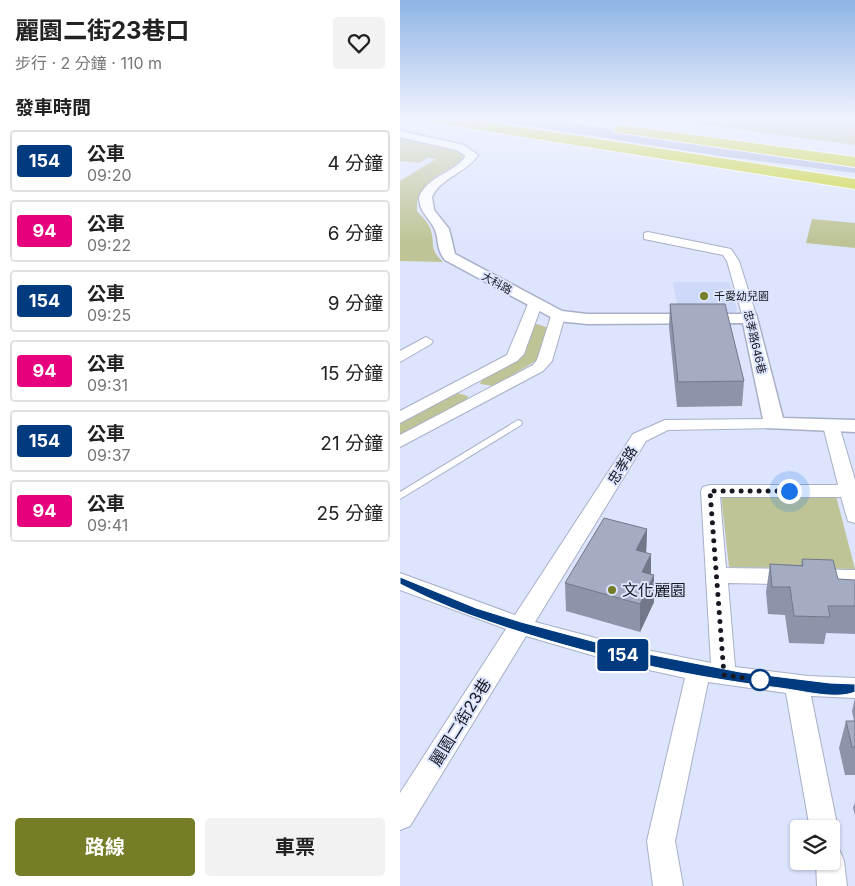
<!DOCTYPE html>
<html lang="zh-TW">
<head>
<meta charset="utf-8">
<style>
	body { margin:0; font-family:Inter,"Noto Sans TC",sans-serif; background:#f2f2f2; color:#222; height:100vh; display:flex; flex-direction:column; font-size:19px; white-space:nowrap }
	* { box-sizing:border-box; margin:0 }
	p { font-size:16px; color:#767676 }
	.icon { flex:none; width:28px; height:28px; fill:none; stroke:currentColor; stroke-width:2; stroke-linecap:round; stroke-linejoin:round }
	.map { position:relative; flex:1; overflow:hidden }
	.details { display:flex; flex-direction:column; background:#fff; width:400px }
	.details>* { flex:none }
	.badge { padding:0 10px; border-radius:4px; font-size:18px; line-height:32px }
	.fabs { position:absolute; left:390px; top:820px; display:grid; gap:10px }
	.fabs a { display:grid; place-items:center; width:50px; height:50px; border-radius:5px; background:#fff; box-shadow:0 1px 4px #0004; font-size:25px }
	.you { position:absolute; width:25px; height:25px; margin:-12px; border:4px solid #fff; border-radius:50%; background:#1a73e8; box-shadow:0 0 0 8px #1a73e833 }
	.map>.badge { position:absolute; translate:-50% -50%; box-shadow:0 0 0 2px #fff }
	h2 { padding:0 15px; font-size:19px; line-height:45px }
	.round { display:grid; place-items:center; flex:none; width:52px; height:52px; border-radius:5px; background:#f2f2f2 }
	.overview { display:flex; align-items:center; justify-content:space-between; height:85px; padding:0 15px }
	h1 { font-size:24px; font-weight:700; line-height:38px }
	.primary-button { display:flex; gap:10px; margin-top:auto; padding:10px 15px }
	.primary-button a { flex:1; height:58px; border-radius:5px; background:#757d27; color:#fff; font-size:20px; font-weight:700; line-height:58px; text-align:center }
	.primary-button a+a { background:#f2f2f2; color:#222 }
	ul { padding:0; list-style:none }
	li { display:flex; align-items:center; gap:15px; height:62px; margin:0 10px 8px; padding:0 5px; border:2px solid #e0e0e0; border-radius:5px }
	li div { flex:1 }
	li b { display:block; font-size:19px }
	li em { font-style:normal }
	li .badge { min-width:55px; font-weight:700; text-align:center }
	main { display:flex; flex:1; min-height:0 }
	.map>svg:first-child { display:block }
	.built { fill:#ced8f8 }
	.green { fill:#bec496 }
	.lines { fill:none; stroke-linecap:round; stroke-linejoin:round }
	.river { fill:#a6b3df; fill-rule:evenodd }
	.service-casing { stroke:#a8afc7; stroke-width:2 }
	.minor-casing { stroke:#a8afc7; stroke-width:2 }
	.tertiary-casing { stroke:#a8afc7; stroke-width:3 }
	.motorway-casing { stroke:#fff; stroke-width:2 }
	.service { fill:#fff; fill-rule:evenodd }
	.minor { fill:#fff; fill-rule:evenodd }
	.tertiary { fill:#fff; fill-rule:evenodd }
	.motorway { fill:#c8d424; fill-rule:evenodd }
	.wall { fill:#8d94a9 }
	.shaded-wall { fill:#737889 }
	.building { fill:#a4acc4; stroke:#737889 }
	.line { fill:#003b80; stroke:#fff }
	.walk { stroke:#161922; stroke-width:5; stroke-dasharray:0 9 }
	.poi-dot { fill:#757d27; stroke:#dde5fe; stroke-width:2 }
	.stop-dot { fill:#fff; stroke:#003b80; stroke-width:2.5 }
	.labels { text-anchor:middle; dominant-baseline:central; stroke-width:4; stroke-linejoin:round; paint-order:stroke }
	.far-street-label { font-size:11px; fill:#161922; stroke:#dde5fe }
	.far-poi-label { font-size:11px; fill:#161922; stroke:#dde5fe; text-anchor:start }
	.street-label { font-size:14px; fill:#161922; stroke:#dde5fe }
	.near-poi-label { font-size:16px; fill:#161922; stroke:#dde5fe; text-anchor:start }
	.near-street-label { font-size:16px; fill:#161922; stroke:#dde5fe }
</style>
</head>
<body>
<main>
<section class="details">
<div class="overview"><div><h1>麗園二街23巷口</h1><p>步行 · 2 分鐘 · 110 m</p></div><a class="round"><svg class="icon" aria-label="heart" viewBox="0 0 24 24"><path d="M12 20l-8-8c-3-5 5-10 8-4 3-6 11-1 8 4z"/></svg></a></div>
<h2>發車時間</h2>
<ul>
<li><span class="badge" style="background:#003b80;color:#fff">154</span><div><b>公車</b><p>09:20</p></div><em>4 分鐘</em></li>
<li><span class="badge" style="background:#e6007e;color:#fff">94</span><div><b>公車</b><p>09:22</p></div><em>6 分鐘</em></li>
<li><span class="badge" style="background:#003b80;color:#fff">154</span><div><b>公車</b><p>09:25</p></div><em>9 分鐘</em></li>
<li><span class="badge" style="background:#e6007e;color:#fff">94</span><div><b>公車</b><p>09:31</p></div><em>15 分鐘</em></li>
<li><span class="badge" style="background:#003b80;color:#fff">154</span><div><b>公車</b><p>09:37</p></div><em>21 分鐘</em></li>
<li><span class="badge" style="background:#e6007e;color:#fff">94</span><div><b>公車</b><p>09:41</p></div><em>25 分鐘</em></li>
</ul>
<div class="primary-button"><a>路線</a><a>車票</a></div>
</section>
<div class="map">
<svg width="455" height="886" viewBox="0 0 455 886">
	<rect width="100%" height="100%" fill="#dde5fe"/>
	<!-- built -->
	<path class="built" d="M273,282H329L337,310L333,314H279Z"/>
	<!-- green -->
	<g class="green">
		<path d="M253,118H455V145Z"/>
		<path d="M0,137L51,149L63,155L61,160C40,176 15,182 17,211C21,216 28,222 30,228C36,243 28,248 43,262L0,261V181L36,159L27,158L20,163L0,161Z"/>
		<path d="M412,219L455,223V248L406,243Z"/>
		<path d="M137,324L149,328L139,359L94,386L80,384L82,379L119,359L131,327Z"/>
		<path d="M57,393L68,396L67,401L0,439V424Z"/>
		<path d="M321,495L436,496L455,569L329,567Z"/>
	</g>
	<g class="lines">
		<!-- river -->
		<path class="river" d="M102,118H140L320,146L455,161V173L320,156L110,123Z"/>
		<defs>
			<path id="service" d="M118,420L121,421L122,423L121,425L0,499V492Z"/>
			<g id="minor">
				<path d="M248,232L331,249L339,261L357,318L355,321H345L343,318L327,261L323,255L244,239V233Z"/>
				<path d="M135,300L142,304L124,354L117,361L0,423V411L107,355L128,304Z"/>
				<path d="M158,312L165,316L152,361L143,371L0,447V435L133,365L137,360L151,316Z"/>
				<path d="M26,337L33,341L31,344L0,362V351Z"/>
				<path d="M374,419L380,420L382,424L380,428L268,430L246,441L135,622L222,645L311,663L301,491L303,487L310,485H438L423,426L426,422H438L455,480V523L448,521L441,497H320L326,568L455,570V586L328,583L335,667L408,676L455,678V698L411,696L438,829L434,839L431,840V829H410L386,693L308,682L275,841L283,886H253L247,841L285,678L222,664L126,636L10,826L0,830V793L106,629L0,590V573L115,615L233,434L265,420Z"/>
				<path d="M431,847L440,851L444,861L447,886H417L416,861H431Z"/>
			</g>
			<path id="tertiary" d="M0,131L64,145L78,155C66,173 40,178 32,197L34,210L49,229L55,254L162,311L187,314H356L383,418L455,420V432L367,428L364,424L343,323L187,324L158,321L45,260C35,248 40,237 33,226C26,214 20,212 19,197C29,175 53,174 66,156L56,150L0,137Z"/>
			<g id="motorway">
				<path d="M21,118H58L82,121L455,179V189L28,122Z"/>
				<path d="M220,125L455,157V167L215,132L213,129L215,126Z"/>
			</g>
		</defs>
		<!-- service casing -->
		<use href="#service" class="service-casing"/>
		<!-- minor casing -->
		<use href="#minor" class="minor-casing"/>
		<!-- tertiary casing -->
		<use href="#tertiary" class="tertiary-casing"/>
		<!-- motorway casing -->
		<use href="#motorway" class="motorway-casing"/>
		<!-- service -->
		<use href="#service" class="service"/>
		<!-- minor -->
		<use href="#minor" class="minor"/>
		<!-- tertiary -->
		<use href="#tertiary" class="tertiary"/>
		<!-- motorway -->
		<use href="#motorway" class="motorway"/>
	</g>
	<!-- wall -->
	<g class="wall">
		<path d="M270,304L344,381L342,406L277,407L269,327Z"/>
		<path d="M247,529L246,552L251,574L254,575V602L240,632L166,611L165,583Z"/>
		<path d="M402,559L438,579L455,606V634L426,633L424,644L389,643L385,615L368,614L366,592L370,564L401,565Z"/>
		<path d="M455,698V775H445L439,748L446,721H454L452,711Z"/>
		<path d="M455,802V815L453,808Z"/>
	</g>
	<!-- shaded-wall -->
	<g class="shaded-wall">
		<path d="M247,529L246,556L236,550Z"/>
		<path d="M251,554V581L242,572Z"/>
		<path d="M254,575V602L240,632V604Z"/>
	</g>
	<!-- building -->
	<g class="building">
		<path d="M270,304H325L344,381L278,382Z"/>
		<path d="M204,518L247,529L236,550L251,554L242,572L254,575L240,604L165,583Z"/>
		<path d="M402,559L433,560L438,579L455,580V606H428L430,617L394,616L390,587H372L370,564L403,566Z"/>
		<path d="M446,721H455V747H452Z"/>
	</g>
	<!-- sky -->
	<linearGradient id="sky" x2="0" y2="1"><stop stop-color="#8db4e4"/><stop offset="0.49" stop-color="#f0f3ff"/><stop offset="1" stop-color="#f0f3ff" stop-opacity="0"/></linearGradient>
	<rect width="455" height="242" fill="url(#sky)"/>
	<!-- line -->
	<path class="line" d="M0,577L76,608L121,622L222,649L340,672L430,683L455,684V692C436,700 404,691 380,688C275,675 170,651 70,615C45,606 20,594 0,584Z"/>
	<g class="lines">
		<!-- walk -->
		<path class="walk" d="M360,680L324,675L310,491H389"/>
	</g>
	<!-- markers -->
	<g class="poi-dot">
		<circle cx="304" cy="296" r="5"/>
		<circle cx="212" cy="590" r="5"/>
	</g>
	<circle class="stop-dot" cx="360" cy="680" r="10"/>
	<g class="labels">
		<!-- far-street labels -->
		<g class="far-street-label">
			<text transform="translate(97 283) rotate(29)">大科路</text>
			<text transform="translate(355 342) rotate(77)">忠孝路646巷</text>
		</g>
		<!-- far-poi labels -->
		<g class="far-poi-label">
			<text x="314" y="296">千愛幼兒園</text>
		</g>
		<!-- street labels -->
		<g class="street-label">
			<text transform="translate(222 465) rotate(-58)">忠孝路</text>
		</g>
		<!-- near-poi labels -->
		<g class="near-poi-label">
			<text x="222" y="590">文化麗園</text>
		</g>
		<!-- near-street labels -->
		<g class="near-street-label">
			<text transform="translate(60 722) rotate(-58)">麗園二街23巷</text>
		</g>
	</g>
</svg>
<div class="fabs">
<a><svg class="icon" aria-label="layers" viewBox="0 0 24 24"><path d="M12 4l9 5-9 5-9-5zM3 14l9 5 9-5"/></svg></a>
</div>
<div class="you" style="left:389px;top:491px"></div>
<b class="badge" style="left:223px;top:655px;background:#003b80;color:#fff">154</b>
</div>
</main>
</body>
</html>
